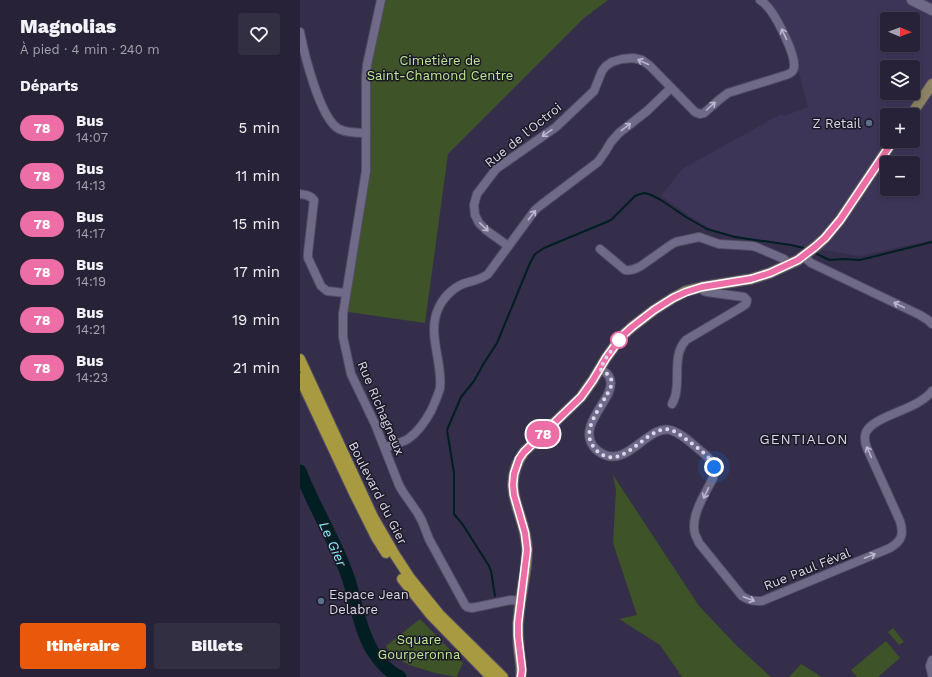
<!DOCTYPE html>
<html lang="fr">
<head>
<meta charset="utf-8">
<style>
	body { margin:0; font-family:"Work Sans",sans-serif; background:#332f43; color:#f1f3f6; height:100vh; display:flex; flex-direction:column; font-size:15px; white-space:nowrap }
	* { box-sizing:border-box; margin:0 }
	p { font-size:13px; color:#a4a4ae }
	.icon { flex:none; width:22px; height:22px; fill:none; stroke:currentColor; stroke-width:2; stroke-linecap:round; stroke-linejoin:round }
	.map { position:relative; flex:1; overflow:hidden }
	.sheet { display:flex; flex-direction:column; background:#272238; width:300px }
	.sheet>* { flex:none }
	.badge { padding:0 8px; border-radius:13px; font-size:14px; line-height:26px }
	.needle { width:26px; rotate:91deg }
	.buttons { position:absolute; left:580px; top:12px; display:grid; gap:8px }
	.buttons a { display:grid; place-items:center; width:40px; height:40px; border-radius:4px; background:#272238; box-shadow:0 2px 6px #0003,0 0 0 1px #433f53; font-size:20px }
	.you { position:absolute; width:20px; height:20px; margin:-10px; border:3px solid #fff; border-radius:50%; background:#1a73e8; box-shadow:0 0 0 6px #1a73e833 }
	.map>.badge { position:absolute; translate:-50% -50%; box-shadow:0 0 0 2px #fff }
	h2 { padding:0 20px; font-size:15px; line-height:36px }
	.round { display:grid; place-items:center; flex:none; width:42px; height:42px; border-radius:4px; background:#332f43 }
	.overview { display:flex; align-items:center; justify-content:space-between; height:68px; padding:0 20px }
	h1 { font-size:19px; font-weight:800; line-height:30px }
	.button { display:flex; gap:8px; margin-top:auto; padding:8px 20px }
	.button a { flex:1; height:46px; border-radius:4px; background:#ea580c; color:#fff; font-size:16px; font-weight:800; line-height:46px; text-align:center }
	.button a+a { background:#332f43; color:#f1f3f6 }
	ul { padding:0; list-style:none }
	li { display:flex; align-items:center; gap:12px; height:48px; padding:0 20px }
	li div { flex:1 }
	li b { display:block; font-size:15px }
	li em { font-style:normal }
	li .badge { min-width:44px; font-weight:700; text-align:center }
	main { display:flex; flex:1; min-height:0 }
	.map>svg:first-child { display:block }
	.built { fill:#3d3557; fill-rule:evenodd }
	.green { fill:#3e5327 }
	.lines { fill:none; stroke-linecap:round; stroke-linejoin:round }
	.stream { stroke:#011e22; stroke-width:2 }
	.river { stroke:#011e22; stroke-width:13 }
	.minor-casing { stroke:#524c64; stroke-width:10 }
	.tertiary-casing { stroke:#524c64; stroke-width:12 }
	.secondary-casing { stroke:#524c64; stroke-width:12 }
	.primary-casing { stroke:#524c64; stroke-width:12 }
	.minor { stroke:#706a89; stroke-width:8 }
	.tertiary { stroke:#706a89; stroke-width:10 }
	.secondary { stroke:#8c8264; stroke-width:10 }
	.primary { stroke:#a89a40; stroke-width:10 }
	.oneway { stroke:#bcb7ce }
	.line-casing { stroke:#fff; stroke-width:9 }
	.line { stroke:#ed6ea7; stroke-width:6 }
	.walk { stroke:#dcd8eb; stroke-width:4; stroke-dasharray:0 7.2 }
	.service-dot { fill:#5c6f8a; stroke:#1b1825; stroke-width:1.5 }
	.stop-dot { fill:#fff; stroke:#ed6ea7; stroke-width:2 }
	.labels { text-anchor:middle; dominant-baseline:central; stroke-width:3; stroke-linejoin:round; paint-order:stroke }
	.park-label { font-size:13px; fill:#bee892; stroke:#1b1825 }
	.poi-label { font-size:13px; fill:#dcd8eb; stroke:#1b1825; text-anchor:end }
	.street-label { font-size:13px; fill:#dcd8eb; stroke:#1b1825 }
	.neighbourhood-label { font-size:14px; letter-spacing:1px; fill:#dcd8eb; stroke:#1b1825 }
	.water-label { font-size:14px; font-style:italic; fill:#85e8f9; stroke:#1b1825 }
</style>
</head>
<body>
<main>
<section class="sheet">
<div class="overview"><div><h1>Magnolias</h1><p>À pied · 4 min · 240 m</p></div><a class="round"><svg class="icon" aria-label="heart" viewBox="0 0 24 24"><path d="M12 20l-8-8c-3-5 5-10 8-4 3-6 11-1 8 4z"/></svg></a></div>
<h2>Départs</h2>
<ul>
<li><span class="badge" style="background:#ed6ea7;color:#fff">78</span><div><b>Bus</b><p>14:07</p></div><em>5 min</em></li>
<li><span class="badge" style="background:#ed6ea7;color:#fff">78</span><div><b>Bus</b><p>14:13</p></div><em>11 min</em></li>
<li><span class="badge" style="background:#ed6ea7;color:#fff">78</span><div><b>Bus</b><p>14:17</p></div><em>15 min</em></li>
<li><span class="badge" style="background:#ed6ea7;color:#fff">78</span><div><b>Bus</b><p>14:19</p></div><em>17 min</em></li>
<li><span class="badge" style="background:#ed6ea7;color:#fff">78</span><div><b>Bus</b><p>14:21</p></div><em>19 min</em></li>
<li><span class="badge" style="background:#ed6ea7;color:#fff">78</span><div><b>Bus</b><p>14:23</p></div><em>21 min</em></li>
</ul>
<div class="button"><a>Itinéraire</a><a>Billets</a></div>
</section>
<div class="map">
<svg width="632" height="677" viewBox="0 0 632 677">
	<rect width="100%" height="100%" fill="#342e4a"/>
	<!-- built -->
	<path class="built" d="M464,0H632V240L560,256L417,233L390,216L361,196L382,169L481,114L484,116L508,107L495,57ZM587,19H613V45H587ZM587,67H613V93H587ZM587,115H613V141H587ZM587,163H613V189H587Z"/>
	<!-- green -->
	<g class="green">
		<path d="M85,0H308L284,18L148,154L125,323L48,312L69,167L68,84Z"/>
		<path d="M313,475L399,606L437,646L471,677H382L360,645L319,619L337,615L313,543L316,490Z"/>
		<path d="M120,619L163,663L158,673L157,677L135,673L109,665L91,655L86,646Z"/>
		<path d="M593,628L604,642L599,645L588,632Z"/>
		<path d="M586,641L600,658L578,677H557L551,670Z"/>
		<path d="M501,664L522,677H489Z"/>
	</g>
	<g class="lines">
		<!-- stream -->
		<g class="stream">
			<path d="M513,252L525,258L530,260L544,259L560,260L632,242"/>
			<path d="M195,596L191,571L189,566L163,525L154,514V473L147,430L161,397L174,381L184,363L197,343L230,263L235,254L244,248L309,221L312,219L335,196L340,194L345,193L351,195L361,200L386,217L407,229L435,237L491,245L508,249"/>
		</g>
		<!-- river -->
		<path class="river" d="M0,471C14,507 35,540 48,577C56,601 59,627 72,650C78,660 89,672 100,677"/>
		<defs>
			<g id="minor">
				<path d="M81,0L67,65L66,77V171L43,314V337L51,374L75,424L99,485L103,492L117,512L122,521L129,539L165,605L167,607L172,608L211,600L221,601"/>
				<path d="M0,32C4,53 20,119 39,129C47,133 57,133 66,133"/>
				<path d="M0,194C6,195 10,195 14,200L8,253V258L21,286L27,291L46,293"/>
				<path d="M208,246L186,230L179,223L175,215L174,205L177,194L196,169L256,127L294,91L302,71L306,66L312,62L322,59L333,58L342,60L350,66L395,112L400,114L404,113L420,99L428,93L486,75C490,74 494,71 494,67C496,55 478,21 471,11C468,7 465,3 460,0"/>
				<path d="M300,249L325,270C331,271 335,269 341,266L372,244L376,242L399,237L419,244L452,246L456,247L484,259L489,264"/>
				<path d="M503,256L511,263L620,315L628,320L632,324"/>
				<path d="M300,369C304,371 309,374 310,379C317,397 277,423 293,446C296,450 300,453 305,455C328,465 349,425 370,430C382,433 393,445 402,452C411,459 416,466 413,478C405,494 390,516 395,534C396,537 398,540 399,543L442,596C449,601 454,601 462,601L590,548C602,541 604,534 600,521L567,448C565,443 564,437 566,432C575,415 618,410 632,391"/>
				<path d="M372,404C383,385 370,357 386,340L440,308L446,304L447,300L444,297L407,292L404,291L402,287"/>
				<path d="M85,448C92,445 101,443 108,439C118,432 125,422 131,411C134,404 138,396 140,388C143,361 126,333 139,307C145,295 156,285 169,282C176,280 182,279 188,274L235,210L241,205L298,162L305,152L311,142L319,133L347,111L371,88"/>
				<path d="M632,660L630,666L632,674"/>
			</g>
			<path id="tertiary" d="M612,0L632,10"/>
			<g id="secondary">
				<path d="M611,115L632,84"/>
				<path d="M221,677C222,668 220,659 219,650C218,641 218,633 218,625C219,608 222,591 225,573C226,565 227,557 227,549C226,512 198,490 224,452L281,397L293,380L306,358L322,336L332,327L354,310L373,298L386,291L402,287L451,279L470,273L498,260L515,247L525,238L540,220L593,141"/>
			</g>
			<g id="primary">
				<path d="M0,359L73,517L95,555L110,578L139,614L203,677"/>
				<path d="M0,378L53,491L76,537L86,553"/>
				<path d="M102,579L130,614L191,677"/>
			</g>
		</defs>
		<!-- minor casing -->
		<use href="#minor" class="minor-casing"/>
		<!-- tertiary casing -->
		<use href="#tertiary" class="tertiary-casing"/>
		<!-- secondary casing -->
		<use href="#secondary" class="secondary-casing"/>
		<!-- primary casing -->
		<use href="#primary" class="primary-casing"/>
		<!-- minor -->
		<use href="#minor" class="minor"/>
		<!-- tertiary -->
		<use href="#tertiary" class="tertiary"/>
		<!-- secondary -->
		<use href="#secondary" class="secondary"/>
		<!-- primary -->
		<use href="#primary" class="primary"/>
	</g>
	<!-- one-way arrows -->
	<defs><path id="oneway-shaft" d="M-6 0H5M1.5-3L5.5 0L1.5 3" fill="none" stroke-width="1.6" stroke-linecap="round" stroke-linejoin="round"/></defs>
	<g class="oneway">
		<use href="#oneway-shaft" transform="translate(484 34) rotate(-115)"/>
		<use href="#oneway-shaft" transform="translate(343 62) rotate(-155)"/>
		<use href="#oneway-shaft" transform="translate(411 106) rotate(-42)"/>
		<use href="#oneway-shaft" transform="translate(326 127) rotate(-38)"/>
		<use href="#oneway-shaft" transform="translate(247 133) rotate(145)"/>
		<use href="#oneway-shaft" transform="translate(232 215) rotate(-52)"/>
		<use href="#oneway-shaft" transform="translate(184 227) rotate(44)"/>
		<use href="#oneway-shaft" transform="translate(599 305) rotate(-154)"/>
		<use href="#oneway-shaft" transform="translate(569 452) rotate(-114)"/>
		<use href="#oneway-shaft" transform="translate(406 493) rotate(116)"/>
		<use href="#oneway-shaft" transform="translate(570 556) rotate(-22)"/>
		<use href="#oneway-shaft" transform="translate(449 599) rotate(21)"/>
	</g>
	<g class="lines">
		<defs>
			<path id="line" d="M221,677L222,670L218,636V623L227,550L225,533L214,495L213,485L214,474L219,459L224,452L281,397L293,380L306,358L322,336L332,327L354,310L373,298L386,292L402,287L451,279L470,273L498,260L515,247L525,238L540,220L593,141"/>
		</defs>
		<!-- line casing -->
		<use href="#line" class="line-casing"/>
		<!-- line -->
		<use href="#line" class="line"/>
		<!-- walk -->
		<path class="walk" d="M319,340L306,358L300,369C304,372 309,374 311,379C313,385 309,391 306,396C298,411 282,431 293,446C296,451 300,454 305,456C328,465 350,423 371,430C379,433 386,440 394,445C402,452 411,457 414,467"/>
	</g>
	<!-- markers -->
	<g class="service-dot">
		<circle cx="569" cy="123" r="4"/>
		<circle cx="21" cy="601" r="4"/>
	</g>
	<circle class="stop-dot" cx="319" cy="340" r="8"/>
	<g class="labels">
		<!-- park labels -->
		<g class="park-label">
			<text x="140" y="60">Cimetière de<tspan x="140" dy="15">Saint-Chamond Centre</tspan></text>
			<text x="119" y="639">Square<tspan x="119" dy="15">Gourperonna</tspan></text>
		</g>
		<!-- poi labels -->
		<g class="poi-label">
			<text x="561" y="123">Z Retail</text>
			<text x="29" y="594" text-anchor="start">Espace Jean<tspan x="29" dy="15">Delabre</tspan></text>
		</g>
		<!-- street labels -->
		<g class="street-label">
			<text transform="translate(223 135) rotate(-39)">Rue de l'Octroi</text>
			<text transform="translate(81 408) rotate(67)">Rue Richagneux</text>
			<text transform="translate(78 493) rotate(63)">Boulevard du Gier</text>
			<text transform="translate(507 569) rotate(-22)">Rue Paul Féval</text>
		</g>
		<!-- neighbourhood labels -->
		<g class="neighbourhood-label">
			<text x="504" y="439">GENTIALON</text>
		</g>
		<!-- water labels -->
		<g class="water-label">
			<text transform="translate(33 544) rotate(66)">Le Gier</text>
		</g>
	</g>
</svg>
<div class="buttons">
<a><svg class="needle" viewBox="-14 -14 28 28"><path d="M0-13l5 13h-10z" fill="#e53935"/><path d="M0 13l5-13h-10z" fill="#a4a4ae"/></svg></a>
<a><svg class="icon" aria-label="layers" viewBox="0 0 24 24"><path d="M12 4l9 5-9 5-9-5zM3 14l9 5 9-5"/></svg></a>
<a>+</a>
<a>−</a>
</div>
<div class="you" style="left:414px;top:467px"></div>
<b class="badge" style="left:243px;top:434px;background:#ed6ea7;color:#fff">78</b>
</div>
</main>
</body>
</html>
